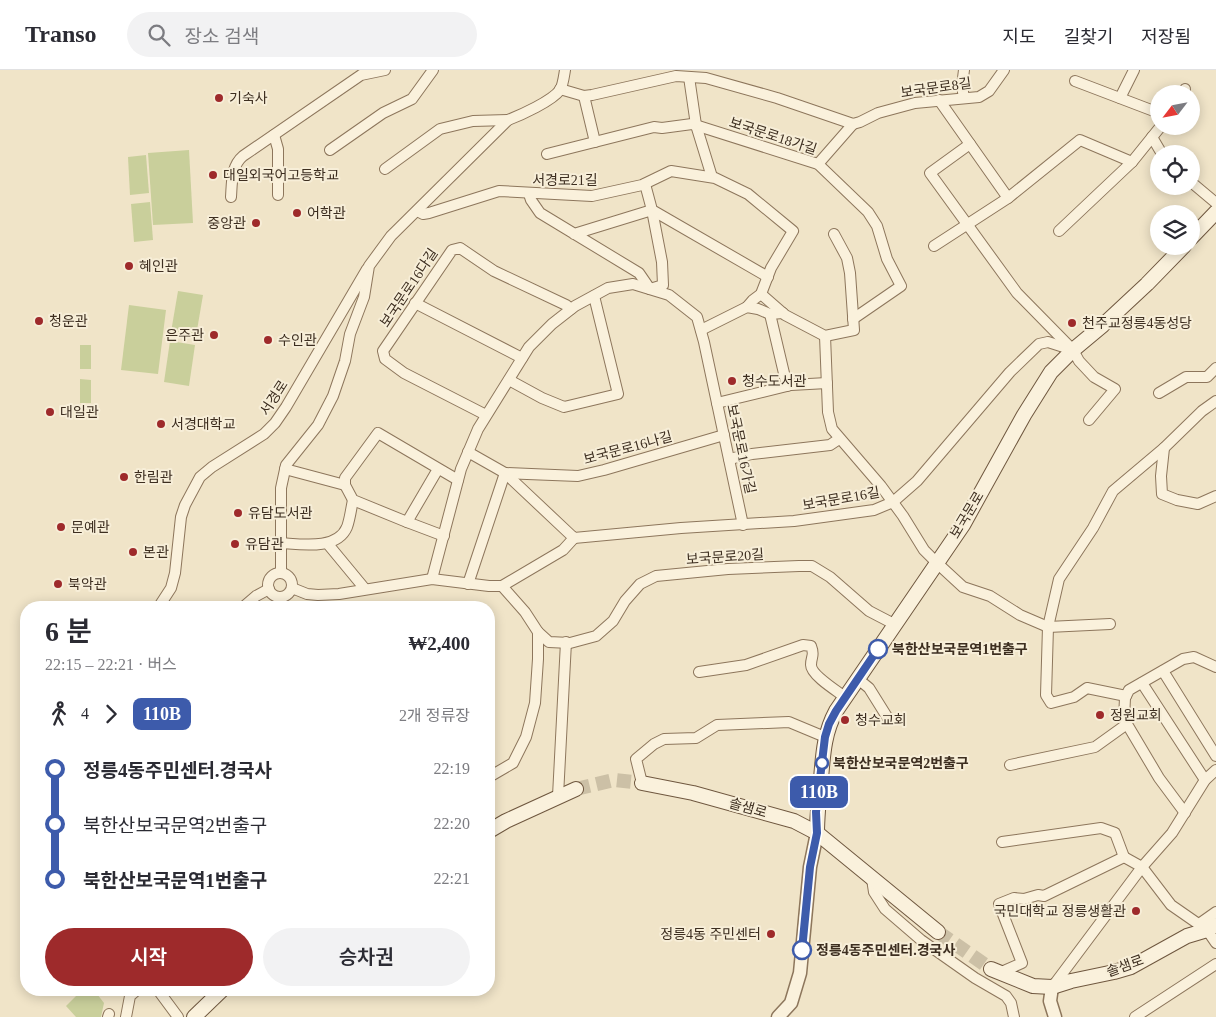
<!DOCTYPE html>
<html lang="ko">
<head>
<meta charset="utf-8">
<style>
	body { margin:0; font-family:"Times New Roman","Noto Sans KR",serif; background:#f2f2f3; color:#2b2b33; height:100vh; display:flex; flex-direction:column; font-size:19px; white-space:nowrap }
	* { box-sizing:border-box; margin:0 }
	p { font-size:16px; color:#7c7c81 }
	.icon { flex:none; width:28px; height:28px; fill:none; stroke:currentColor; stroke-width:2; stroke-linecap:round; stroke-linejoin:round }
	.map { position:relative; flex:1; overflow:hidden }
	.drawer { position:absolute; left:20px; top:531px; width:475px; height:395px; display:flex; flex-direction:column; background:#fff; border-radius:20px; box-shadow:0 2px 12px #0003 }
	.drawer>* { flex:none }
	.badge { padding:0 10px; border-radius:8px; font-size:18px; line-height:32px }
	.needle { width:32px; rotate:238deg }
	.buttons { position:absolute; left:1150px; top:15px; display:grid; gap:10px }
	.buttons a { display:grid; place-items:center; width:50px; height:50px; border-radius:50%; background:#fff; box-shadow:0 2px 12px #0003; font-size:25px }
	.map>.badge { position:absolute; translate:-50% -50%; box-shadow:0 0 0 2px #fff }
	.legs { display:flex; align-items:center; gap:8px; height:55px; padding:0 25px; font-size:16px }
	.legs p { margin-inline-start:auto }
	.summary { display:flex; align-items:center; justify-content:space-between; height:85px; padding:0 25px }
	h1 { font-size:28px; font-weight:600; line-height:38px }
	.cta { display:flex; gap:10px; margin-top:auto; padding:10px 25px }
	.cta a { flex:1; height:58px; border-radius:30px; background:#9e2a2b; color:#fff; font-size:20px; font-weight:600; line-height:58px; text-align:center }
	.cta a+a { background:#f2f2f3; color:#2b2b33 }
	ul { padding:0 25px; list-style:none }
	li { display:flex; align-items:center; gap:18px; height:55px; font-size:19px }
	li i { display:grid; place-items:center; width:8px; height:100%; margin:0 6px; background:currentColor }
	li i::after { content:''; width:12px; height:12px; margin:-6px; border:4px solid; border-radius:50%; background:#fff }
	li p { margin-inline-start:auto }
	li:first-child i { background:linear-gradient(#0000 50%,currentColor 0) }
	li:last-child i { background:linear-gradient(currentColor 50%,#0000 0) }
	header { display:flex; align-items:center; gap:30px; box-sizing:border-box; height:70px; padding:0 25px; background:#fff; border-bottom:1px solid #e1e1e2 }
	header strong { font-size:24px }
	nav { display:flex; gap:28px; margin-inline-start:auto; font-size:18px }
	.search { width:350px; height:45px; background:#f2f2f3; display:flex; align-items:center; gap:12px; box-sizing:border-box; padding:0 18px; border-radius:28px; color:#7c7c81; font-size:19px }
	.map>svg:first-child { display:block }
	.green { fill:#c9cf9b }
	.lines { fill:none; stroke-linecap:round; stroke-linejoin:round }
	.secondary-tunnel { stroke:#ccc0a6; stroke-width:14; stroke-dasharray:14 7; stroke-linecap:butt }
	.minor-casing { stroke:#8d765c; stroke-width:12 }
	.tertiary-casing { stroke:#8d765c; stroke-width:15 }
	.secondary-casing { stroke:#6f573f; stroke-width:16 }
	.minor { stroke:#faf1dc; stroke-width:10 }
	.tertiary { stroke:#faf1dc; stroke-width:12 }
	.secondary { stroke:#faf1dc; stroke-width:14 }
	.line-1-casing { stroke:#fff; stroke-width:11 }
	.line-1 { stroke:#3d5bab; stroke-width:8 }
	.poi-dot { fill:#9e2a2b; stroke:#f7eed8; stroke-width:2 }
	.stop-1-dot { fill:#fff; stroke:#3d5bab; stroke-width:2.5 }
	.labels { text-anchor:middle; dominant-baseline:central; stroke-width:4; stroke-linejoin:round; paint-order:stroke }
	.street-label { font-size:14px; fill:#3d2e20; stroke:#f7eed8 }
	.poi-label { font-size:14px; fill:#3d2e20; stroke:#f7eed8; text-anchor:start }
	.stop-label { font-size:14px; font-weight:bold; fill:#3d2e20; stroke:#f7eed8; text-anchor:start }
</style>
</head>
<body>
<header>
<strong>Transo</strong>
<div class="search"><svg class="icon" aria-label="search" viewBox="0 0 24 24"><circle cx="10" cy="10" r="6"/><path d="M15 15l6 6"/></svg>장소 검색</div>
<nav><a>지도</a><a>길찾기</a><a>저장됨</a></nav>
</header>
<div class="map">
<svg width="1216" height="947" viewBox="0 0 1216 947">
	<rect width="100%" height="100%" fill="#f0e4c8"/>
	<!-- green -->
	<g class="green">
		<path d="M189,80L193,153L153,155L148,83Z"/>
		<path d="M146,85L149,123L130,125L128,87Z"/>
		<path d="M150,132L153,170L134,172L131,134Z"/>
		<path d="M178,221L203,225L196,266L171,262Z"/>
		<path d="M129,235L166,240L158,304L121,300Z"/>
		<path d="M170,271L195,275L189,316L164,312Z"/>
		<rect x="80" y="275" width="11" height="24"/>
		<path d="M80,309L91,310V333H80Z"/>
		<path d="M82,920H94L104,933L101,947H76L66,936Z"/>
	</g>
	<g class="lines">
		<!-- secondary-tunnel -->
		<g class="secondary-tunnel">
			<path d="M576,719L614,710L642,713"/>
			<path d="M938,862L991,899"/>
		</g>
		<defs>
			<g id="minor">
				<path d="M964,0L962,16L964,28"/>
				<path d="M689,7L696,55L712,107"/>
				<path d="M1075,11L1159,43"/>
				<path d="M560,19L584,26L592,25L676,6L706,8L777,28L853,54L860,52L878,43L915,33L979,27L989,21L1004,0"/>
				<path d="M1182,24L1185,19"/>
				<path d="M584,26L595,72"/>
				<path d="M1120,28L1134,0"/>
				<path d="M939,30L1008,128"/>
				<path d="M274,65L278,79V125"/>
				<path d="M1152,67L1162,84"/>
				<path d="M970,74L930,103L1017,223L1073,280L1079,291L1094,307L1115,319L1089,350"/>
				<path d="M330,80L383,43L412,29L433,0"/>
				<path d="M547,84L654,57L662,58L692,54L818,94L868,142L877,156L887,189L901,216L853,249"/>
				<path d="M818,94L853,54"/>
				<path d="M385,99L440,59L473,51L508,50"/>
				<path d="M1191,112L1216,133"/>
				<path d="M645,114L652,140L768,207"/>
				<path d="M529,124L531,130L540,143L639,203L650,219L663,215L662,192L652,140L574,164"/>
				<path d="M231,127C232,113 231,96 243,86L361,5L385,0"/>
				<path d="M417,141L423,144L429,143L499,121L592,126L642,115L671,101L715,108L748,124L793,161L771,198L761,224L753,230L747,237"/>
				<path d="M1059,161L1132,92L1161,56"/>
				<path d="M934,176L1008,128L1080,70L1132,92"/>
				<path d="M761,224L785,245L825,266L854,260L850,203L847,188L834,164"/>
				<path d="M415,233L522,288"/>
				<path d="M770,244L787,316"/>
				<path d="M701,260L747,237L758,239L770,244L783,243"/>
				<path d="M825,266L828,342L832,359L881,416L903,446L924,480L937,493L963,517L990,526L1020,545L1048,557L1110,554"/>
				<path d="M509,310L542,328L564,337L618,324L594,226"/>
				<path d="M1159,323L1186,307H1207L1216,298"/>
				<path d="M1216,331L1202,341L1164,378L1161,406L1162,424L1177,430L1198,434L1216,426"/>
				<path d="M717,333L791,315L827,313"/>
				<path d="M486,345L404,303L385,289L383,281L452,180L460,178L494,201L566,235L571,239"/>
				<path d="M468,382L505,403L574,468L681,458L794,451L874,440L893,432L917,411L1010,302L1039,274L1048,272L1073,280"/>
				<path d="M729,389L752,384L830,375L839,369"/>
				<path d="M285,399L345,415"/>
				<path d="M438,399L407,452L353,430L345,415V408L378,363L458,410"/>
				<path d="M407,452L444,466"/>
				<path d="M281,473C299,474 337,481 347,457C350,449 351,439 353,430"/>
				<path d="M327,473L365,519"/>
				<path d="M281,503V418L286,395L318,355L333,326L345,291L350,264L364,227L369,196L391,166L508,50C521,45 552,31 560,20C563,15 564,6 565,0"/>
				<circle cx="280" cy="515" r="12"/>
				<path d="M432,509L461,399L478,359L529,277L552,254L575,236L608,218L633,214L669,225L697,247L704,272L743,455"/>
				<path d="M468,514L505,403L578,406L604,400L724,365"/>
				<path d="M292,518L307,524L318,525L339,524L432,509L489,516H502L563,480L574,468"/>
				<path d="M158,538L171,518L175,503L181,447L185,435L200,407L212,397L264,364L275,353L286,337L367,199"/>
				<path d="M242,538L256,526L269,519"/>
				<path d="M538,562L549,572L570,573L596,566L613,551L625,531L640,514L656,506L728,499L799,496H812L830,507L869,541L894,554"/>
				<path d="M1163,601L1216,686"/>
				<path d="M699,602L746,595L803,575L811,576C815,586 811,586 811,595C811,605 837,621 845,627"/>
				<path d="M858,609L869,618L889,650"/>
				<path d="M1142,613L1205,710"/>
				<path d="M1126,626L1087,618L1074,627L1051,633L1046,625L1048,557L1059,509L1093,458L1113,421L1164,378"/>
				<path d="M1010,695L1095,677L1127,654"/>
				<path d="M489,707L513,693L526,667L535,633L538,589V562L525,542L502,516"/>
				<path d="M642,713L636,689L654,674L664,669L696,668L717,655L789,652L825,667"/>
				<path d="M558,726L566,572"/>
				<path d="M1185,743L1159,708L1124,649L1125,628L1129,620L1183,589L1194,587L1216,597"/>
				<path d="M1002,772L1101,758L1115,763L1124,787"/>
				<path d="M1124,787L1142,797L1171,835L1207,860L1216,873"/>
				<path d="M872,809L874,822L885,839L921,870L975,908L1006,926L1011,933L1014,947"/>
				<path d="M1199,854L1216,842"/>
				<path d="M999,903L1022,893L999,834L1014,828L1024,829L1038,825L1044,826L1124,787"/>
				<path d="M1053,916L1142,797L1172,763L1205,710L1216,700"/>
				<path d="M158,920L178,947"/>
				<path d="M108,947L109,944"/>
				<path d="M126,947L130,926L137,920"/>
				<path d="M1135,947L1216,894"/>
			</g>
			<g id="tertiary">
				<path d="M1052,917L1050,931L1055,947"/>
				<path d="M778,947L791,933L800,903L810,797L817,763"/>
			</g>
			<g id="secondary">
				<path d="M1191,168L1216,142"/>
				<path d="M642,713L693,723L794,751L817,763L938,862"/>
				<path d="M489,761L506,751L576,719"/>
				<path d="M817,763C817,745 819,727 821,709C823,685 824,663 836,641L963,455L1024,345L1051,302L1073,280L1103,255L1147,214L1184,176"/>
				<path d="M991,899L1033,916L1052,917L1071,911L1114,902L1131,897L1187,866L1207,860L1216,855"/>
				<path d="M194,947L222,920"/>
			</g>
		</defs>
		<!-- minor casing -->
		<use href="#minor" class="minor-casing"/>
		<!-- tertiary casing -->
		<use href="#tertiary" class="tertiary-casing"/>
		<!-- secondary casing -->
		<use href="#secondary" class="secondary-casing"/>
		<!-- minor -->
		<use href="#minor" class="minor"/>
		<!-- tertiary -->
		<use href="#tertiary" class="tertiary"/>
		<!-- secondary -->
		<use href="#secondary" class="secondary"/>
	</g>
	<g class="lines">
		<defs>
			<path id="line-1" d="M802,880L810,797L817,763L816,742L825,667L829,654L836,641L878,579"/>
		</defs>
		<!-- line-1 casing -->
		<use href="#line-1" class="line-1-casing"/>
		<!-- line-1 -->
		<use href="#line-1" class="line-1"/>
	</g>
	<!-- markers -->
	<g class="poi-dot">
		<circle cx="219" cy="28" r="5"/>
		<circle cx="213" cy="105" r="5"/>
		<circle cx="297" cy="143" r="5"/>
		<circle cx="256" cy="153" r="5"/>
		<circle cx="129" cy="196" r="5"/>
		<circle cx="39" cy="251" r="5"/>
		<circle cx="1072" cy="253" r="5"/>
		<circle cx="214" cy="265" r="5"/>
		<circle cx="268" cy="270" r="5"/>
		<circle cx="732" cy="311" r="5"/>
		<circle cx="50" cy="342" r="5"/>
		<circle cx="161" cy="354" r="5"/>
		<circle cx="124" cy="407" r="5"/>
		<circle cx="238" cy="443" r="5"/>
		<circle cx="61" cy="457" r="5"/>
		<circle cx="235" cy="474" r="5"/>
		<circle cx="133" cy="482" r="5"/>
		<circle cx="58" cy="514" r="5"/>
		<circle cx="1100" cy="645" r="5"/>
		<circle cx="845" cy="650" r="5"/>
		<circle cx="1136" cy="841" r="5"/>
		<circle cx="771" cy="864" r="5"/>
	</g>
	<g class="stop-1-dot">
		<circle cx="878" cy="579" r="9"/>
		<circle cx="822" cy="693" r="6"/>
		<circle cx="802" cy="880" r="9"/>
	</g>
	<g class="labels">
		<!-- street labels -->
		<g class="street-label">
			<text transform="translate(936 18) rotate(-8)">보국문로8길</text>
			<text transform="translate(773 66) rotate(18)">보국문로18가길</text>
			<text x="565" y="110">서경로21길</text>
			<text transform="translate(409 218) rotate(-56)">보국문로16다길</text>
			<text transform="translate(274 328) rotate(-57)">서경로</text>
			<text transform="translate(628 378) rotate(-15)">보국문로16나길</text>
			<text transform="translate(741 379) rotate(78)">보국문로16가길</text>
			<text transform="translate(841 429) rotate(-10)">보국문로16길</text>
			<text transform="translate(967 445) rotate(-59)">보국문로</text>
			<text transform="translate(725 487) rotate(-4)">보국문로20길</text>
			<text transform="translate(748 738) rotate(16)">솔샘로</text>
			<text transform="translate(1125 896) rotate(-20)">솔샘로</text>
		</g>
		<!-- poi labels -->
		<g class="poi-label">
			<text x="229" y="28">기숙사</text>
			<text x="223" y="105">대일외국어고등학교</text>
			<text x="307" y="143">어학관</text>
			<text x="246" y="153" text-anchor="end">중앙관</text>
			<text x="139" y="196">혜인관</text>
			<text x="49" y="251">청운관</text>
			<text x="1082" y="253">천주교정릉4동성당</text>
			<text x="204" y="265" text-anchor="end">은주관</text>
			<text x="278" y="270">수인관</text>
			<text x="742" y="311">청수도서관</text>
			<text x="60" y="342">대일관</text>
			<text x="171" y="354">서경대학교</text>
			<text x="134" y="407">한림관</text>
			<text x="248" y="443">유담도서관</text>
			<text x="71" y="457">문예관</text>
			<text x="245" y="474">유담관</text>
			<text x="143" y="482">본관</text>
			<text x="68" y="514">북악관</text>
			<text x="1110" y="645">정원교회</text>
			<text x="855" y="650">청수교회</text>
			<text x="1126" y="841" text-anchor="end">국민대학교 정릉생활관</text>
			<text x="761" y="864" text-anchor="end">정릉4동 주민센터</text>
		</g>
		<!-- stop labels -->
		<g class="stop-label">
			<text x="892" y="579">북한산보국문역1번출구</text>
			<text x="833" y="693">북한산보국문역2번출구</text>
			<text x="816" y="880">정릉4동주민센터.경국사</text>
		</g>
	</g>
</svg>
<div class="buttons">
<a><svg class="needle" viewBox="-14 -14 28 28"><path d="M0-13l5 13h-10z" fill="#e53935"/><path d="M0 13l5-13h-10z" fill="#7c7c81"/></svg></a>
<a><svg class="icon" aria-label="locate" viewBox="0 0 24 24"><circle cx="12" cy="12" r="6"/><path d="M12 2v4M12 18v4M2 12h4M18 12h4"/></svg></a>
<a><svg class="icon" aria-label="layers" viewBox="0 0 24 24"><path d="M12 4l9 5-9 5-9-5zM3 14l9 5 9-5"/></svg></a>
</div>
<b class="badge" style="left:819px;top:722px;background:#3d5bab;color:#fff">110B</b>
<section class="drawer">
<div class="summary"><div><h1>6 분</h1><p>22:15 – 22:21 · 버스</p></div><b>₩2,400</b></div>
<div class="legs"><svg class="icon" aria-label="walk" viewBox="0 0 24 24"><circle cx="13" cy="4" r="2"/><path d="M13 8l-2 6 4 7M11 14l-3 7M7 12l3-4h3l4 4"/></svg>4<svg class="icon" aria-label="forward" viewBox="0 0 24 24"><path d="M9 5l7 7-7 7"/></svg><b class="badge" style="background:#3d5bab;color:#fff">110B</b><p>2개 정류장</p></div>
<ul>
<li><i style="color:#3d5bab"></i><b>정릉4동주민센터.경국사</b><p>22:19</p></li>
<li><i style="color:#3d5bab"></i><span>북한산보국문역2번출구</span><p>22:20</p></li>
<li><i style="color:#3d5bab"></i><b>북한산보국문역1번출구</b><p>22:21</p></li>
</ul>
<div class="cta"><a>시작</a><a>승차권</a></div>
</section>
</div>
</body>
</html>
